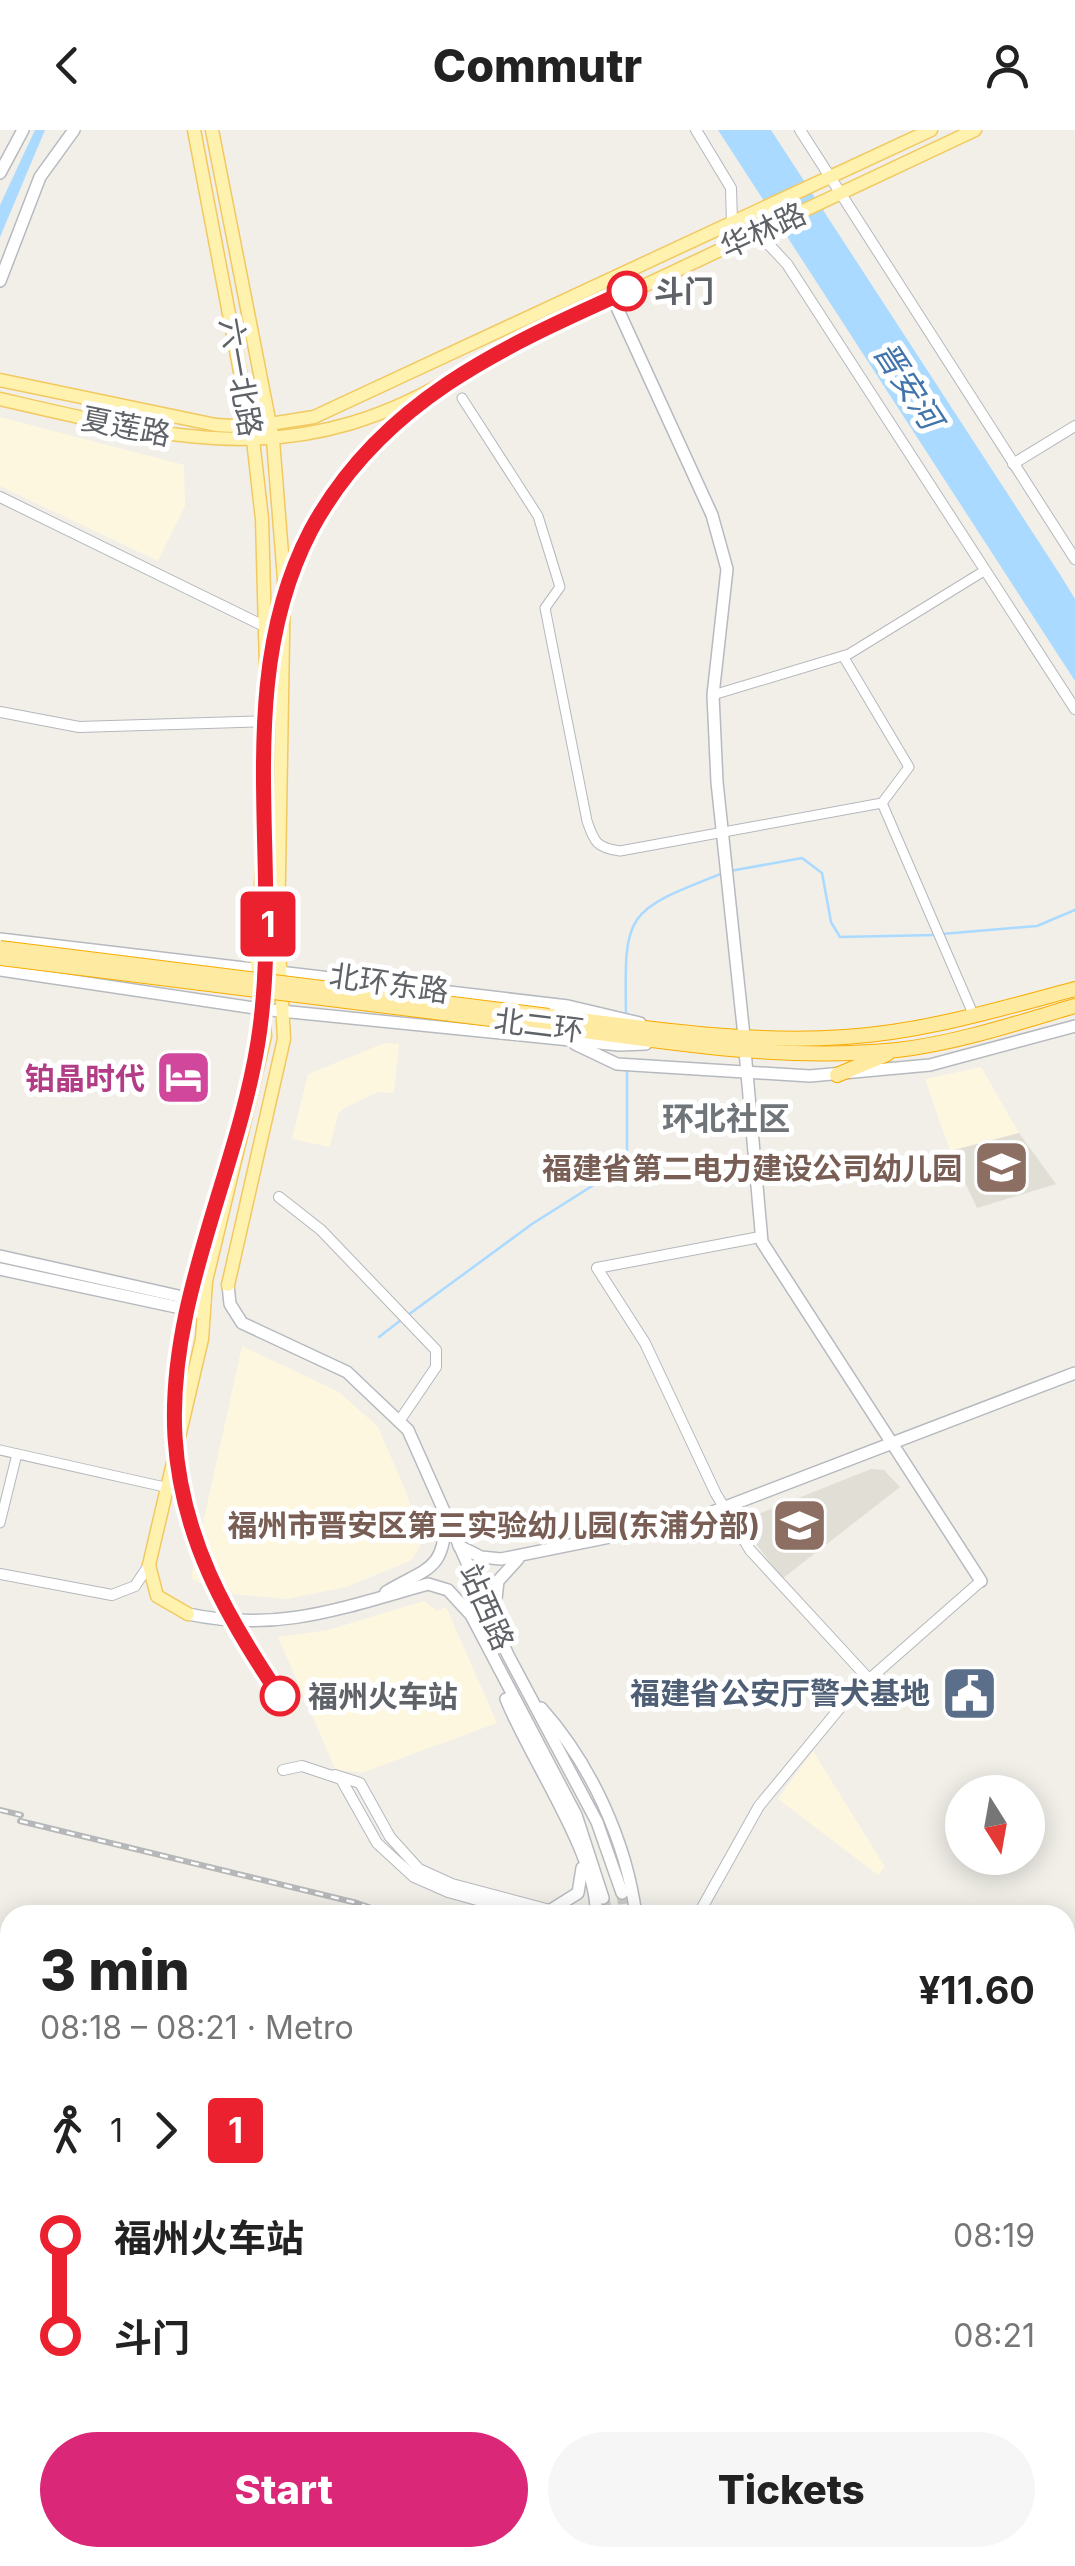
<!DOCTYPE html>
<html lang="en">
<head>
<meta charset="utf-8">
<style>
	body { margin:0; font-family:Inter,"Noto Sans SC",sans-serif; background:#f6f6f6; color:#222; height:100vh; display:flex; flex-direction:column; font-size:38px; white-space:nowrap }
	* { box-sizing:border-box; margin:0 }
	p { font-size:32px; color:#767676 }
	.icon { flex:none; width:55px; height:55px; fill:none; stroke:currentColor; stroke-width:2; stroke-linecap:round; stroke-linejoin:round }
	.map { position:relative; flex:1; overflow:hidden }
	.panel { position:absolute; left:0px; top:1775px; width:1075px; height:662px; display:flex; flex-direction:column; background:#fff; border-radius:30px 30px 0 0; box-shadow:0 5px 25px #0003 }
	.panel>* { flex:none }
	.badge { padding:0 20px; border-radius:8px; font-size:35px; line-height:65px }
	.needle { width:65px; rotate:169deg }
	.buttons { position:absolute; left:945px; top:1645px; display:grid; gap:20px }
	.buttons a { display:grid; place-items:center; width:100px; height:100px; border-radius:50%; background:#fff; box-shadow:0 5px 25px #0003; font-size:50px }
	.map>.badge { position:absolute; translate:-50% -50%; box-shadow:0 0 0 5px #fff }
	.legs { display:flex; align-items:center; gap:15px; height:110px; padding:0 40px; font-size:32px }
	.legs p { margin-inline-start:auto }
	.head { display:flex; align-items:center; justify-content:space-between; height:170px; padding:0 40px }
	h1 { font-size:55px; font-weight:800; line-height:75px }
	.button { display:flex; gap:20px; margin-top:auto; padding:20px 40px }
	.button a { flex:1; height:115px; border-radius:60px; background:#db2777; color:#fff; font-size:40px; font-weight:800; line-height:115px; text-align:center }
	.button a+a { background:#f6f6f6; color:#222 }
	ul { padding:0 40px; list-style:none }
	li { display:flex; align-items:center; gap:35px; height:100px; font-size:38px }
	li i { display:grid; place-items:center; width:15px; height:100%; margin:0 12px; background:currentColor }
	li i::after { content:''; width:25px; height:25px; margin:-12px; border:8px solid; border-radius:50%; background:#fff }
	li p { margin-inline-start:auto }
	li:first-child i { background:linear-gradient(#0000 50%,currentColor 0) }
	li:last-child i { background:linear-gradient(currentColor 50%,#0000 0) }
	header { display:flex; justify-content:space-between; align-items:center; height:130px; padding:0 40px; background:#fff; font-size:45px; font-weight:800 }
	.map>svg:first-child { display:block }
	.commercial { fill:#fef7e0 }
	.education { fill:#e1ded6 }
	.green { fill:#c5e8c5 }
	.water { fill:#aadaff }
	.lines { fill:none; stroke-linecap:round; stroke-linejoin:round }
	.stream { stroke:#aadaff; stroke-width:2.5 }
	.secondary-tunnel { stroke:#ccccc8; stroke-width:11; stroke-dasharray:11 5.5; stroke-linecap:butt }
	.minor-casing { stroke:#b5b8bc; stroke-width:11 }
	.tertiary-casing { stroke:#b5b8bc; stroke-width:12 }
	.secondary-casing { stroke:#b6babf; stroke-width:14 }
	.primary-casing { stroke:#f2c960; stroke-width:15 }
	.trunk-casing { stroke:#f9ab00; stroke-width:16 }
	.motorway-casing { stroke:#f9ab00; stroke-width:18 }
	.minor { stroke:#fff; stroke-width:9 }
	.tertiary { stroke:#fff; stroke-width:10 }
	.secondary { stroke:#fff; stroke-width:11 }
	.primary { stroke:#fff2af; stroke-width:12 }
	.trunk { stroke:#feeaa1; stroke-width:14 }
	.motorway { stroke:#fde293; stroke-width:15 }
	.rail-casing { stroke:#b6b7b8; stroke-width:6 }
	.rail { stroke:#fff; stroke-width:2.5; stroke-dasharray:8; stroke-linecap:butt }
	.trunk-bridge-casing { stroke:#f9ab00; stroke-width:16; stroke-linecap:butt }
	.motorway-bridge-casing { stroke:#f9ab00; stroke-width:18; stroke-linecap:butt }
	.trunk-bridge { stroke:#feeaa1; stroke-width:14 }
	.motorway-bridge { stroke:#fde293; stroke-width:15 }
	.line-1-casing { stroke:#fff; stroke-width:22 }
	.line-1 { stroke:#eb212f; stroke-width:15 }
	.stop-1-dot { fill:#fff; stroke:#eb212f; stroke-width:5 }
	.labels { text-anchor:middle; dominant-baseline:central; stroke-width:10; stroke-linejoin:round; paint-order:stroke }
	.street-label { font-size:30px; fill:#5f6368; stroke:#fff }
	.stop-label { font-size:30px; font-weight:bold; fill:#5f6368; stroke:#fff; text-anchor:start }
	.hotel-label { font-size:30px; font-weight:bold; fill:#b23c85; stroke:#fff; text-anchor:end }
	.education-label { font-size:30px; font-weight:bold; fill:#785e54; stroke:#fff; text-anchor:end }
	.service-label { font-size:30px; font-weight:bold; fill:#4e5e75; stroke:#fff; text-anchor:end }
	.water-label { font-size:32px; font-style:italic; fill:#4174aa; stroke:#fff }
	.neighbourhood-label { font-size:32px; font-weight:bold; fill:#70757a; stroke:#fff }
</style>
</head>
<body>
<header><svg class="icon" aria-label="back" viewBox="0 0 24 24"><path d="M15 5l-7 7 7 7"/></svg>Commutr<svg class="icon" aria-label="person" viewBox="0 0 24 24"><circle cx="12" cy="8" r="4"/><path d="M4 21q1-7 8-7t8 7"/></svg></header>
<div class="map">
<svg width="1075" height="2436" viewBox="0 0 1075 2436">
	<rect width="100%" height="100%" fill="#f1efe8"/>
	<!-- commercial -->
	<g class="commercial">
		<path d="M0,287L184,335L185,376L158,431L0,356Z"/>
		<path d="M385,913L399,914L394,963L378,962L344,978L338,984L330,1017L292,1009L308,944Z"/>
		<path d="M981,937L1019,1003L950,1021L925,949Z"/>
		<path d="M242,1216L339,1262L378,1297L407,1364L420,1416L412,1430L346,1457L287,1469L221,1463L191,1448Z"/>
		<path d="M424,1471L437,1481L446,1477L497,1593L364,1642L336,1641L278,1507L328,1500Z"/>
		<path d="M813,1621L885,1737L878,1745L778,1669Z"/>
	</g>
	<!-- education -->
	<g class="education">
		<path d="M1019,1003L1056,1054L977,1078L950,1021Z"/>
		<path d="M871,1339L884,1340L900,1357L782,1449L749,1404L748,1388Z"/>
	</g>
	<!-- green -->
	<path class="green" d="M1065,2357L1075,2367V2436H969L967,2428H1007L1012,2432L1015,2428H1065Z"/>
	<!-- water -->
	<g class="water">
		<path d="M35,0H45L0,107V75Z"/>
		<path d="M718,0H771L1061,446L1075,469V551Z"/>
	</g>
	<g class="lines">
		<!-- stream -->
		<g class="stream">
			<path d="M730,741L802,728L822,743L831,792L840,807L934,805"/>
			<path d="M942,804L1037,796L1075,780"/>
			<path d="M626,884C624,781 626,781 723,743"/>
			<path d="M408,1185L532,1094L622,1037L627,1022V942"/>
			<path d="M379,1207L401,1190"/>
		</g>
		<!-- secondary-tunnel -->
		<g class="secondary-tunnel">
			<path d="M622,1763L625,1785"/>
			<path d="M603,1768L609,1785"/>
		</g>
		<defs>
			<g id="minor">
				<path d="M462,268L538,386L560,457L545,478L587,691C594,712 597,718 620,721L882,673L909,637L843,526"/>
				<path d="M713,565L849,524L984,441"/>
				<path d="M882,673L974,886"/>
				<path d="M0,1320L169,1358"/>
				<path d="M0,1393L17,1324"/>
			</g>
			<g id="tertiary">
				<path d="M696,0L731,58L732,93"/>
				<path d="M800,0L1075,429"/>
				<path d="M756,101L787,134L1075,579"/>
				<path d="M1013,334L1075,296"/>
				<path d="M0,367L266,497"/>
				<path d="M0,582L79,597L268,591"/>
				<path d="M279,1067L321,1100L436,1220V1237L400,1290"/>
				<path d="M760,1107L597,1138L645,1213L716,1364L750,1420L867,1547"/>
				<path d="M0,1444L112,1465L135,1456L149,1435"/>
				<path d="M283,1640L302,1636L341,1649L377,1713L414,1747L448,1762L531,1785"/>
				<path d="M335,1645L360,1653L390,1707L419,1739L452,1754L569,1785"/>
				<path d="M698,1785L759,1676L849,1567L981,1451"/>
				<path d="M1065,1912L1075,1884"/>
				<path d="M1065,1916L1075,1919"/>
			</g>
			<g id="secondary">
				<path d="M0,43L23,0"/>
				<path d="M0,151L40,47L74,0"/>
				<path d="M614,171L712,385L727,439L713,565L717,652L744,906"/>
				<path d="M0,809L568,876L640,893"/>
				<path d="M0,840L261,879L619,915L646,914"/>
				<path d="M575,914L617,934L810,946L930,935L1075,896"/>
				<path d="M745,921L762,1112L981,1451"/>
				<path d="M0,1126L205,1172"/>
				<path d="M0,1139L204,1183"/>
				<path d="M228,1155L230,1174L242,1193L347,1242L408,1300L508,1525L597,1692L622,1763"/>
				<path d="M459,1416L481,1427L501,1429L689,1391L1075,1243"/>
				<path d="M386,1462C426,1438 446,1441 445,1387"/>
				<path d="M188,1484C278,1503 342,1478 428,1454L448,1460L471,1485L576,1685L603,1768"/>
				<path d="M494,1487L498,1451L518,1429"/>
				<path d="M506,1569C529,1627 599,1727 596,1785"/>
				<path d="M541,1578C591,1634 626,1711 636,1785"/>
				<path d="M551,1780L578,1763L582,1738"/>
				<path d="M0,1960L10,1962"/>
				<path d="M0,2109L10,2115"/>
				<path d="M0,2223L10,2228"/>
				<path d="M0,2355L10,2330"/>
				<path d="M0,2398L10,2372"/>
				<path d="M356,2428L371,2436"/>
				<path d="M545,2428L557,2436"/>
			</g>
			<g id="primary">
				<path d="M212,0L273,310L284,449L278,802L284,909L228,1155"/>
				<path d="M0,250L216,295L251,297L314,287L931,0"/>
				<path d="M0,269C177,310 300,344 465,240L975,0"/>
				<path d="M188,1484L157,1466L149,1435L202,1209L206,1151L265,906L257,838L268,613L262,389L253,310L194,0"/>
			</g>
			<g id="trunk">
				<path d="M549,886C645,898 747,914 845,907C924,902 999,879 1075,859"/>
				<path d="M547,896C664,911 778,932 897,920C957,913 1017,893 1075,876"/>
				<path d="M837,945L887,924"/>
			</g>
			<g id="motorway">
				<path d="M0,2150L10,2155"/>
				<path d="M0,2178L10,2184"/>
				<path d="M0,2193L10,2199"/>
				<path d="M0,2209L10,2215"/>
				<path d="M375,2428L390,2436"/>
				<path d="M410,2428L423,2436"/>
				<path d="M488,2428L503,2436"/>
			</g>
		</defs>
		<!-- minor casing -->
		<use href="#minor" class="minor-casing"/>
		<!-- tertiary casing -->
		<use href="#tertiary" class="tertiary-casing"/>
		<!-- secondary casing -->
		<use href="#secondary" class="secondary-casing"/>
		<!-- primary casing -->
		<use href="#primary" class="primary-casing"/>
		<!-- trunk casing -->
		<use href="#trunk" class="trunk-casing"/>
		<!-- motorway casing -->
		<use href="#motorway" class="motorway-casing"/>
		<!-- minor -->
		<use href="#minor" class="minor"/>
		<!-- tertiary -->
		<use href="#tertiary" class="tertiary"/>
		<!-- secondary -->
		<use href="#secondary" class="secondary"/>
		<!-- primary -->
		<use href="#primary" class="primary"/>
		<!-- trunk -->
		<use href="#trunk" class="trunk"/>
		<!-- motorway -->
		<use href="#motorway" class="motorway"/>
		<defs>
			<g id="rail">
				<path d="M0,1680L21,1685"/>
				<path d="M20,1691L357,1773L391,1785"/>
				<path d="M0,1818L10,1821"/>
				<path d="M1065,1976L1075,1978"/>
				<path d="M1065,2069L1075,2074"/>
			</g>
		</defs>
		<!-- rail casing -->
		<use href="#rail" class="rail-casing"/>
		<!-- rail -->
		<use href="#rail" class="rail"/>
		<defs>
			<g id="trunk-bridge">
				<path d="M0,818L549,886"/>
				<path d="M0,828L547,896"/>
			</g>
			<path id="motorway-bridge" d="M451,2436L461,2428"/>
		</defs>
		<!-- trunk-bridge casing -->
		<use href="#trunk-bridge" class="trunk-bridge-casing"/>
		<!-- motorway-bridge casing -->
		<use href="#motorway-bridge" class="motorway-bridge-casing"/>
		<!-- trunk-bridge -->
		<use href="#trunk-bridge" class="trunk-bridge"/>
		<!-- motorway-bridge -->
		<use href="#motorway-bridge" class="motorway-bridge"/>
	</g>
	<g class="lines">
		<defs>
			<path id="line-1" d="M280,1566C225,1485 181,1406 175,1307C167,1171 237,1043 258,912C285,743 228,558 311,400C380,272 500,218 627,161"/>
		</defs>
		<!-- line-1 casing -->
		<use href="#line-1" class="line-1-casing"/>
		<!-- line-1 -->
		<use href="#line-1" class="line-1"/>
	</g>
	<!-- icons -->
	<defs>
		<symbol id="hotel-square" viewBox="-11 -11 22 22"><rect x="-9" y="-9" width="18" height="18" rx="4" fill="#d1479c" stroke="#fff"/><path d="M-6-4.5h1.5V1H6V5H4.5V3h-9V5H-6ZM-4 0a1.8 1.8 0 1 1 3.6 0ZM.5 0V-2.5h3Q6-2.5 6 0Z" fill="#fff"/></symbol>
		<symbol id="school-square" viewBox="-11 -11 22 22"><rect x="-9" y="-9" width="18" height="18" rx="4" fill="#8d6e63" stroke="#fff"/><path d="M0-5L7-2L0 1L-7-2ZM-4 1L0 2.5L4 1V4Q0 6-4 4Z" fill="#fff"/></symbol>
		<symbol id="civic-square" viewBox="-11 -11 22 22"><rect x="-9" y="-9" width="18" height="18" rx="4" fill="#5c6f8a" stroke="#fff"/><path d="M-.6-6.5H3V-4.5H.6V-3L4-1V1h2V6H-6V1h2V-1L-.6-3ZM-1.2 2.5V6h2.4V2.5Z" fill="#fff"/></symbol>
	</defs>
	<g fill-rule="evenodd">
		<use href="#hotel-square" x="152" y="916" width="63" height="63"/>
		<use href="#school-square" x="970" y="1006" width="63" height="63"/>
		<use href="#school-square" x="768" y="1364" width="63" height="63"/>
		<use href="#civic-square" x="938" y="1532" width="63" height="63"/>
	</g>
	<!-- markers -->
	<g class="stop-1-dot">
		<circle cx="627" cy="161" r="18"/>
		<circle cx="280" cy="1566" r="18"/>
	</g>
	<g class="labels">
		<!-- street labels -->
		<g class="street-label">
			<text transform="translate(763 100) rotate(-25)">华林路</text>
			<text transform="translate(241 247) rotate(80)">六一北路</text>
			<text transform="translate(126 296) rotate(11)">夏莲路</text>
			<text transform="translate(389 853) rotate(8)">北环东路</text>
			<text transform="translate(539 895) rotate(7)">北二环</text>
			<text transform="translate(487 1477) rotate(66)">站西路</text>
		</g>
		<!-- stop labels -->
		<g class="stop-label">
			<text x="654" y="161">斗门</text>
			<text x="308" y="1566">福州火车站</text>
		</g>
		<!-- hotel labels -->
		<g class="hotel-label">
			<text x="145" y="948">铂晶时代</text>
		</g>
		<!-- education labels -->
		<g class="education-label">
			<text x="962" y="1038">福建省第二电力建设公司幼儿园</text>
			<text x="760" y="1395">福州市晋安区第三实验幼儿园(东浦分部)</text>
		</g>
		<!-- service labels -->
		<g class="service-label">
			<text x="930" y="1563">福建省公安厅警犬基地</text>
		</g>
		<!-- water labels -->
		<g class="water-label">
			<text transform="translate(908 255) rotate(57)">晋安河</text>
		</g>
		<!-- neighbourhood labels -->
		<g class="neighbourhood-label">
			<text x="726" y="988">环北社区</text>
		</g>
	</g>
</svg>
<div class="buttons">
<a><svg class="needle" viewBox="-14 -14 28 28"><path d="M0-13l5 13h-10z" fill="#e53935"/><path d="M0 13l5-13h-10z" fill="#767676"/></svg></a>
</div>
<b class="badge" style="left:268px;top:794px;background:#eb212f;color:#fff">1</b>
<section class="panel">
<div class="head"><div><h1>3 min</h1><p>08:18 – 08:21 · Metro</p></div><b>¥11.60</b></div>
<div class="legs"><svg class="icon" aria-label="walk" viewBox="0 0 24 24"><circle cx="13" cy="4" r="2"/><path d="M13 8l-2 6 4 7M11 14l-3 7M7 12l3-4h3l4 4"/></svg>1<svg class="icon" aria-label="forward" viewBox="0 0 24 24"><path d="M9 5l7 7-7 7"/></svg><b class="badge" style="background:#eb212f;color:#fff">1</b></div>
<ul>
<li><i style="color:#eb212f"></i><b>福州火车站</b><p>08:19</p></li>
<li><i style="color:#eb212f"></i><b>斗门</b><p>08:21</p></li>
</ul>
<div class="button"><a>Start</a><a>Tickets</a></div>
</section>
</div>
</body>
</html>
